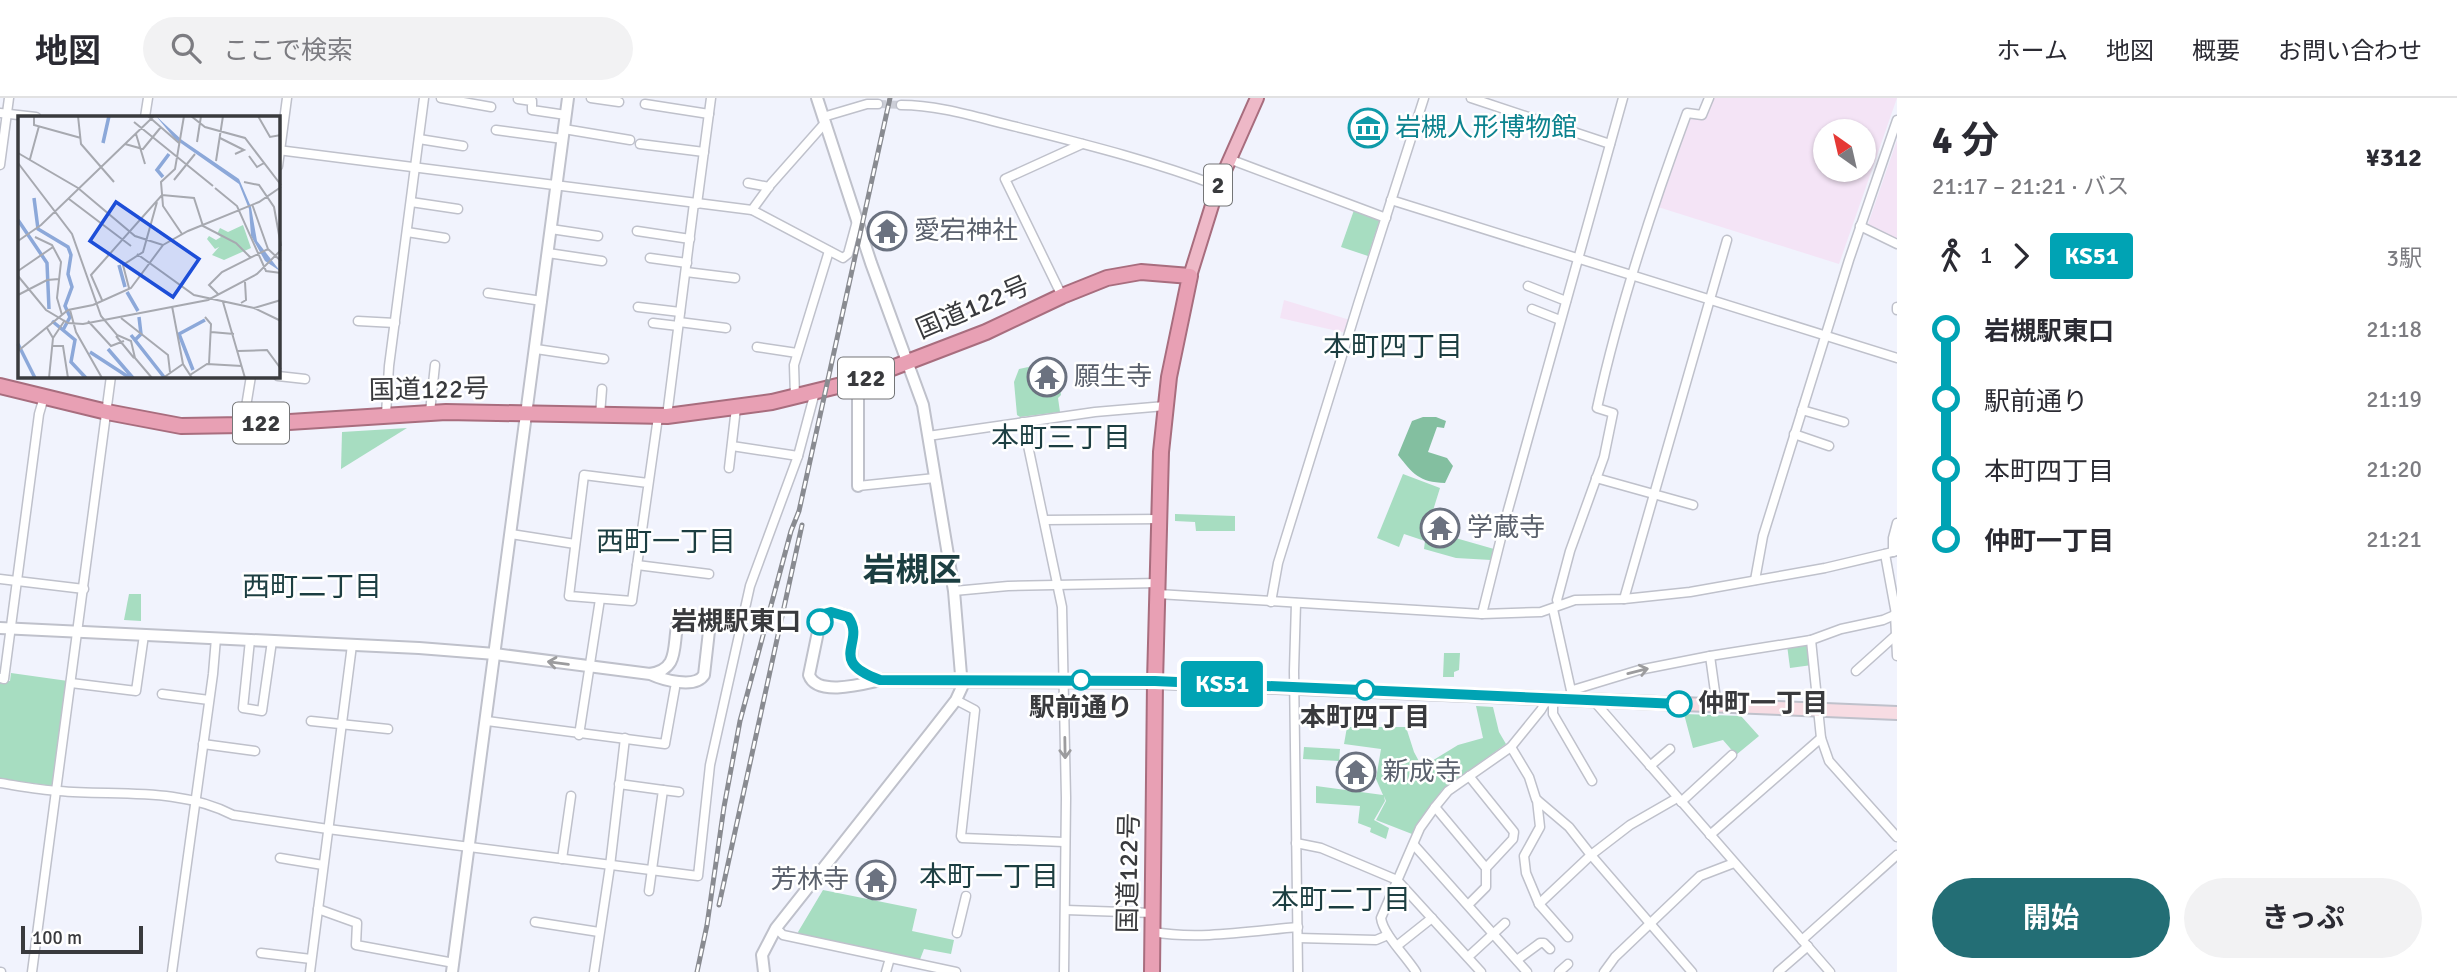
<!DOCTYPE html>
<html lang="ja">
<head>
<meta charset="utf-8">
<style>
	body { margin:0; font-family:Signika,"Noto Sans JP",sans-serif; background:#f2f2f3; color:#2b2b33; height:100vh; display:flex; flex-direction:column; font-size:26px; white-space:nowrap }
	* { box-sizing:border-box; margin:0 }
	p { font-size:23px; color:#7c7c81 }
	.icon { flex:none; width:38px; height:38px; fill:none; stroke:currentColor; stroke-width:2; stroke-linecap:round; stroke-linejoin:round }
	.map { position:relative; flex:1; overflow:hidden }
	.details { display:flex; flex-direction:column; background:#fff; width:560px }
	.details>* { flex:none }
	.badge { padding:0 14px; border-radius:5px; font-size:24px; line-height:46px }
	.needle { width:46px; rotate:326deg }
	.fabs { position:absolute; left:1813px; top:21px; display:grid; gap:14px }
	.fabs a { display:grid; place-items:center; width:63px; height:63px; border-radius:50%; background:#fff; box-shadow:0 2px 5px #0004; font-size:35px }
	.scale { position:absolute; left:21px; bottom:18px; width:122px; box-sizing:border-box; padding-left:7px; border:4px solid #393a3d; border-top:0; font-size:19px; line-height:24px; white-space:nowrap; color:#393a3d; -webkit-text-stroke:5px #fff; paint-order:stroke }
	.map>.badge { position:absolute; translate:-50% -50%; box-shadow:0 0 0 4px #fff }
	.legs { display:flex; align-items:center; gap:10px; height:77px; padding:0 35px; font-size:23px }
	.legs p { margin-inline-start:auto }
	.headline { display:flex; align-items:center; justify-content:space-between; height:119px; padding:0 35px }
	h1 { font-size:38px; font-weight:700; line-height:52px }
	.action { display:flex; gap:14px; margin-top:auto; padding:14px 35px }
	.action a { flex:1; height:80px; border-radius:42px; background:#236e75; color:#fff; font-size:28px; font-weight:700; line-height:80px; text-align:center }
	.action a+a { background:#f2f2f3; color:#2b2b33 }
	ul { padding:0 35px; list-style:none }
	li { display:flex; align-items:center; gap:24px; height:70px; font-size:26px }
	li i { display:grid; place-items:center; width:10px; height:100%; margin:0 9px; background:currentColor }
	li i::after { content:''; width:18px; height:18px; margin:-9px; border:5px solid; border-radius:50%; background:#fff }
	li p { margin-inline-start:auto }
	li:first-child i { background:linear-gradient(#0000 50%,currentColor 0) }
	li:last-child i { background:linear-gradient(currentColor 50%,#0000 0) }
	header { display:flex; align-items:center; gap:42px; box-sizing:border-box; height:98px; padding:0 35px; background:#fff; border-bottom:2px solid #e1e1e2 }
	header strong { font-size:33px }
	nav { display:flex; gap:38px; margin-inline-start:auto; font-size:24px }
	.search { width:490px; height:63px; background:#f2f2f3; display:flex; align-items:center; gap:18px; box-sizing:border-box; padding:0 24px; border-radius:38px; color:#7c7c81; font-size:26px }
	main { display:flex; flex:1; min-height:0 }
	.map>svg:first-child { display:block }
	.education { fill:#f4e4f6; fill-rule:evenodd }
	.green { fill:#a7ddc1 }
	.forest { fill:#83bfa0 }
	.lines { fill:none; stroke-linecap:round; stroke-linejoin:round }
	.minor-tunnel { stroke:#ccced7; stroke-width:8; stroke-dasharray:8 4; stroke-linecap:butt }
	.minor-casing { stroke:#bfc1cb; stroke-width:11 }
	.tertiary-casing { stroke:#bfc1cb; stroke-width:14 }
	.secondary-casing { stroke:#bfc1cb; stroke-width:16 }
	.primary-casing { stroke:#a86d7e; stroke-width:16 }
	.trunk-casing { stroke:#a86d7e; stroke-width:18 }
	.minor { stroke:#fff; stroke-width:8 }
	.tertiary { stroke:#fff; stroke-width:10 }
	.secondary { stroke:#f7dce3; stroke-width:12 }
	.primary { stroke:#eeb8c7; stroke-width:12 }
	.trunk { stroke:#e8a0b4; stroke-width:14 }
	.rail-casing { stroke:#898b91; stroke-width:5 }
	.rail { stroke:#fff; stroke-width:2.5; stroke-dasharray:8; stroke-linecap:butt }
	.oneway { stroke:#9c9c9e }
	.line-1-casing { stroke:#fff; stroke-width:16 }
	.line-1 { stroke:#00a3b4; stroke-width:10 }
	.stop-1-dot { fill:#fff; stroke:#00a3b4; stroke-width:3.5 }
	.labels { text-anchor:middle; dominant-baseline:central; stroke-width:5; stroke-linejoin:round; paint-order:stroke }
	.shield { fill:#fff; stroke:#747577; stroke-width:2 }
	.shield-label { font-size:24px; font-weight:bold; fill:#393a3d }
	.culture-label { font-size:26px; fill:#0d838f; stroke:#fff; text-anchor:start }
	.worship-label { font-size:26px; fill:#5b616d; stroke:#fff; text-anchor:start }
	.street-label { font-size:26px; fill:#393a3d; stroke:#fff }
	.stop-label { font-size:26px; font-weight:bold; fill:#393a3d; stroke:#fff }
	.neighbourhood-label { font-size:28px; fill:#1c3e41; stroke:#fff }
	.district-label { font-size:33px; font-weight:bold; fill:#1c3e41; stroke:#fff }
	.inset-river { fill:none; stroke:#8ca8d9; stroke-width:3.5 }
	.inset-road { fill:none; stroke:#a7a9b0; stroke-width:2 }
	.view { fill:#1d4ed8; fill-opacity:0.15; stroke:#1d4ed8; stroke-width:3.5 }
	.inset-edge { fill:none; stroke:#393a3d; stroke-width:3.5 }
</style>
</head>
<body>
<header>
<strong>地図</strong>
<div class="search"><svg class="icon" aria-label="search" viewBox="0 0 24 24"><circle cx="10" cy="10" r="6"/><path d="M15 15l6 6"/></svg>ここで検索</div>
<nav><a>ホーム</a><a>地図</a><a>概要</a><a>お問い合わせ</a></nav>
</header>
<main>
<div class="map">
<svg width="1897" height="874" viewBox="0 0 1897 874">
	<rect width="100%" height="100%" fill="#f1f3fd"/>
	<!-- education -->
	<g class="education">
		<path d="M1712,0H1897L1839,166L1658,109L1689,18L1704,20ZM1825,33H1864V72H1825Z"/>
		<path d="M1897,42V142L1868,126Z"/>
		<path d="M1284,202L1350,222L1346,235L1280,220Z"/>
	</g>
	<!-- green -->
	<g class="green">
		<path d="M1354,112L1380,121L1368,158L1341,149Z"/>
		<path d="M1033,268L1040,294L1060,289L1061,297L1058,300L1060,314L1020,319L1017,317L1014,284L1019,271Z"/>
		<path d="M407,330L341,371L342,334Z"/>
		<path d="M1403,376L1440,390L1426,435L1450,442L1452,439L1494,451L1491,462L1456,460L1424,451L1425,443L1404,436L1399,449L1377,440Z"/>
		<path d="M1175,416L1235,418V433H1196L1195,424L1175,423Z"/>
		<path d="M129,496H141V523L124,522Z"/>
		<path d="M1807,545L1810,548L1812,567L1790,570L1787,547Z"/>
		<path d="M1444,555H1460L1459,572L1454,574V579H1443Z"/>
		<path d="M11,575L68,583L53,688L0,681V583H10Z"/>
		<path d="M1476,608L1493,609L1499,634L1506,646L1442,692L1412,736L1376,722L1386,703L1384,698L1385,703L1374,722L1389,730L1386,741L1370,734L1371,730L1358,725L1360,708L1316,705V688L1383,697L1376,681L1381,651L1344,646L1347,629H1406L1414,654L1422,669L1458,647L1483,640Z"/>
		<path d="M1684,616L1741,618L1759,638L1736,657L1723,642L1693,650Z"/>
		<path d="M1304,649L1340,651L1339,663L1303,661Z"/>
		<path d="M823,792L917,811L912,833L954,842L951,856L924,851L919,864L800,838L798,834Z"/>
	</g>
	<!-- forest -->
	<path class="forest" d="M1423,319H1436L1446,323L1444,330L1437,329L1428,354L1447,360L1453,368L1445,385C1419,384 1413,376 1398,357L1412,323Z"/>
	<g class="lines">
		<!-- minor-tunnel -->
		<path class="minor-tunnel" d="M878,6L901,7"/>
		<defs>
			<g id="minor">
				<path d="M441,0L491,9"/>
				<path d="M591,0L619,4"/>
				<path d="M1471,0L1610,46"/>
				<path d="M518,1L532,3V12L566,17"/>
				<path d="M645,6L709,16"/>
				<path d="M901,7C940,7 979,20 1017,29C1084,46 1153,63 1218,88"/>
				<path d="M0,15L36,19"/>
				<path d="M145,19L148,0"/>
				<path d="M823,19L867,6H878"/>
				<path d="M564,31L630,42"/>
				<path d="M496,32L563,41"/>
				<path d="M419,41L463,48"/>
				<path d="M640,46L704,54"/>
				<path d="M278,52L752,112L771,86L825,25"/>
				<path d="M1229,61L1386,120"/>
				<path d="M0,67L9,0"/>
				<path d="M278,68L287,0"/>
				<path d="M748,85L769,89"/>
				<path d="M1391,102L1897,260"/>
				<path d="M411,104L458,111"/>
				<path d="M697,106L711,0"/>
				<path d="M752,112L843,160L848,156L857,123"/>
				<path d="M1860,128L1897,146"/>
				<path d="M551,131L598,138"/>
				<path d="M637,133L690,141"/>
				<path d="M407,134L445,140"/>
				<path d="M548,155L602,163"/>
				<path d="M650,160L687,165"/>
				<path d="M686,174L735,180"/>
				<path d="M1528,188L1566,203"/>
				<path d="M488,195L542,203"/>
				<path d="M1062,198L1005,81L1082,46"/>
				<path d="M638,209L680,214"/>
				<path d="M1897,209V212"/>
				<path d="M1532,211L1560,222"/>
				<path d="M358,223L395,225"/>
				<path d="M679,224L726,230"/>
				<path d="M653,225L678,228"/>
				<path d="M757,249L797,255"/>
				<path d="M536,251L604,261"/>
				<path d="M278,278L305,281"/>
				<path d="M795,299L794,267L829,153"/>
				<path d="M1802,312L1844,324"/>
				<path d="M430,314L435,267"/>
				<path d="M386,316L389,268L424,0"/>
				<path d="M600,317L602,291"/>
				<path d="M667,318L694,105"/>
				<path d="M1023,324L1062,509L1066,700L1064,874"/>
				<path d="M243,327L251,278"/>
				<path d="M1794,336L1829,348"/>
				<path d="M928,338L1095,314L1165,308"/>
				<path d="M732,348L798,358"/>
				<path d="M729,370L736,310"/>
				<path d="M1596,380L1693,407"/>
				<path d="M648,385L584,377L569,498L632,503L658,319"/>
				<path d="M858,388L935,380"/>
				<path d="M1045,422L1160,421"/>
				<path d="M511,436L575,446"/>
				<path d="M1893,454V440L1897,425"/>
				<path d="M1885,456L1896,516"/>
				<path d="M637,467L709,476"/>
				<path d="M0,481L84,491"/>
				<path d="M1755,482L1763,438L1849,162L1897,22"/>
				<path d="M954,493L1008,488L1159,485"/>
				<path d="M1158,496L1482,516L1541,514L1575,502L1624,501L1690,494L1825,470L1897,453"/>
				<path d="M1624,501L1727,142"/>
				<path d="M1271,504L1278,465L1359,203L1424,0"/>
				<path d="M1296,505L1294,573L1298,874"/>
				<path d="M1559,507L1557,502L1570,453L1604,359L1613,315L1597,310C1619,209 1651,112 1687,15L1702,17L1709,0"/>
				<path d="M1553,511L1572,597"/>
				<path d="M1482,516L1508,412L1623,0"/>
				<path d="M1895,516L1897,558"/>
				<path d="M250,542L243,610L262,613L272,543"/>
				<path d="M1811,542L1821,640L1829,663L1897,739"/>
				<path d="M1710,558L1717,608"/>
				<path d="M1856,573L1896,537"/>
				<path d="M0,580L4,581L39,316L44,299"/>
				<path d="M71,585L136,593L144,537"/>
				<path d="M1573,592L1639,572L1710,558L1811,542L1841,531L1883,522L1897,516"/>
				<path d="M162,596L209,602"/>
				<path d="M1553,600V616L1592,683"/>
				<path d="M956,602L975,612L961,738L962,740L1064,744"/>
				<path d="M1593,602L1830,874"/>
				<path d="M311,623L388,631"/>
				<path d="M487,623L665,646L675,590"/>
				<path d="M579,637L600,501"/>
				<path d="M203,646L255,653"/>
				<path d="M1511,649L1529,679L1536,701L1569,729L1591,757L1692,874"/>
				<path d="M1650,668L1670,651"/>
				<path d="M1469,678L1514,734L1513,741L1486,770"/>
				<path d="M0,685C19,688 39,692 59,693C117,698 179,689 233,717L328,731L698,778L710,667L750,488L798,358L815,294"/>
				<path d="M619,686L663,692L649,793"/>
				<path d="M663,692L679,694"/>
				<path d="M1537,702L1540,729L1524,758L1526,775L1539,806L1568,839"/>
				<path d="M1681,704L1732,657"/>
				<path d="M1435,709L1486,770V789L1469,806"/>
				<path d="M1710,737L1821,640"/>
				<path d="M1296,745L1321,750L1397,782L1481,874"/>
				<path d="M1414,747L1527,874"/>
				<path d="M280,760L323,767"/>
				<path d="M562,761L571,698"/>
				<path d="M1539,806L1591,757L1630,727L1677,700"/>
				<path d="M318,811L357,825L356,847L454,865"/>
				<path d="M1066,812L1153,815"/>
				<path d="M535,824L599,834"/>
				<path d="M776,830L783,837L956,874"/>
				<path d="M1153,834C1199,842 1251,833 1298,829"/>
				<path d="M957,835L966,798"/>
				<path d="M1298,840L1376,842L1388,837"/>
				<path d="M1802,842L1897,757"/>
				<path d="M1398,847L1432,820"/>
				<path d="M261,855L311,861"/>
				<path d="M1468,859L1505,825"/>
				<path d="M1517,862L1540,845H1544L1550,851"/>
				<path d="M0,874H1"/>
				<path d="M32,874L111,278"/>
				<path d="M172,874L213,576L216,540"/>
				<path d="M310,874L352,547"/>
				<path d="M594,874L610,768L625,640"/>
				<path d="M886,874L890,860"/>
				<path d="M1416,874C1406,858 1383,836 1381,820L1420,730L1435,709L1448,693L1511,649L1541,612L1548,600"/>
				<path d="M1559,874L1568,866"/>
				<path d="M1604,874L1615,859L1700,778L1734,765"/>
				<path d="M1778,874L1808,848"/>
			</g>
			<g id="tertiary">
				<path d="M858,283V388"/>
				<path d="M831,514L845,517L853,527C855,561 838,567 881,582C863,586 817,599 809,577L820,524L824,516Z"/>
				<path d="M0,530L419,550L495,556L650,576C663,582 695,591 704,577L709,533L706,526L680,522L677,528C673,552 678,571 650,576"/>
				<path d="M452,874L568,0"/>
				<path d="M764,874L762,857L776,830L931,634L956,602L962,589L954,493L923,307L871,165L817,0"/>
			</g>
			<path id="secondary" d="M881,582L1155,584L1897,615"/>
			<path id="primary" d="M1190,178L1218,88L1257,0"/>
			<path id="trunk" d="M0,288L107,314L181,328L243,327L446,314L667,318L772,304L858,283L986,234L1062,198L1107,180L1141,174L1190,178L1169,279L1161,354L1155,584L1152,874"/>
		</defs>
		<!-- minor casing -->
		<use href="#minor" class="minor-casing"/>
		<!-- tertiary casing -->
		<use href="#tertiary" class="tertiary-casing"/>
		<!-- secondary casing -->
		<use href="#secondary" class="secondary-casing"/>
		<!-- primary casing -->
		<use href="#primary" class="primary-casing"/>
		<!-- trunk casing -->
		<use href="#trunk" class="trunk-casing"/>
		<!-- minor -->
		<use href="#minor" class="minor"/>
		<!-- tertiary -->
		<use href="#tertiary" class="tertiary"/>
		<!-- secondary -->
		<use href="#secondary" class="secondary"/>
		<!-- primary -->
		<use href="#primary" class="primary"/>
		<!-- trunk -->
		<use href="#trunk" class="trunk"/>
		<defs>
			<g id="rail">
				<path d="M719,807L802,427"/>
				<path d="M697,874L707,827L724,709L740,623L791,433L799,413L890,0"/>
			</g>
		</defs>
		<!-- rail casing -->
		<use href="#rail" class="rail-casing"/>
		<!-- rail -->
		<use href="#rail" class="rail"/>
	</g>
	<!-- one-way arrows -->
	<defs><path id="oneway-shaft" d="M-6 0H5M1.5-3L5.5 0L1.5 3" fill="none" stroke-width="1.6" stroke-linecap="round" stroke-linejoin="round" transform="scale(1.75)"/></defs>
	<g class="oneway">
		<use href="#oneway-shaft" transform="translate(558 565) rotate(-173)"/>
		<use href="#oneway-shaft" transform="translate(1638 573) rotate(-14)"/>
		<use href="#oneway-shaft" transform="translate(1065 650) rotate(89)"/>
	</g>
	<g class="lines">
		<defs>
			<path id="line-1" d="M820,524L824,516L831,514L848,519C867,545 825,562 880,582L1155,583L1679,606"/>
		</defs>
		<!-- line-1 casing -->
		<use href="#line-1" class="line-1-casing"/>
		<!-- line-1 -->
		<use href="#line-1" class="line-1"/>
	</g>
	<!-- icons -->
	<defs>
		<symbol id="museum-ring" viewBox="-11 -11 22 22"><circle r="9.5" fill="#fff" stroke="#0f9aa8" stroke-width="1.5"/><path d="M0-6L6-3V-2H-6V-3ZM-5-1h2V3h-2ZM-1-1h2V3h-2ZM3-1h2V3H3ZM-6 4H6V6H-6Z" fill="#0f9aa8"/></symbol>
		<symbol id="temple-ring" viewBox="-11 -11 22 22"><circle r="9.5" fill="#fff" stroke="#6b7280" stroke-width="1.5"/><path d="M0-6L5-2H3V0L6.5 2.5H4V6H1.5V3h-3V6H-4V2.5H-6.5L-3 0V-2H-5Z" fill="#6b7280"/></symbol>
	</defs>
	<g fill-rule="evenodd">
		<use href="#museum-ring" x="1346" y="8" width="44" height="44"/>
		<use href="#temple-ring" x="865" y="111" width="44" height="44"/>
		<use href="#temple-ring" x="1025" y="257" width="44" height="44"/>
		<use href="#temple-ring" x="1418" y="408" width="44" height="44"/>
		<use href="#temple-ring" x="1334" y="652" width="44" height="44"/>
		<use href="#temple-ring" x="854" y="760" width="44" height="44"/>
	</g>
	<!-- markers -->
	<g class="stop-1-dot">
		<circle cx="820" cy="524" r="12"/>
		<circle cx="1081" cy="582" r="9"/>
		<circle cx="1365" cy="592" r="9"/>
		<circle cx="1679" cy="606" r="12"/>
	</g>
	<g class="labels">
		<!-- shield labels -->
		<g class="shield">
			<rect x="1204" y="66.5" width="28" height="41" rx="5"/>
			<rect x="838" y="259.5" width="56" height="41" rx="5"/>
			<rect x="233" y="304.5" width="56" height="41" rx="5"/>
		</g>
		<g class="shield-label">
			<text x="1218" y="87">2</text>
			<text x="866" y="280">122</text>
			<text x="261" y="325">122</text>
		</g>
		<!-- culture labels -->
		<g class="culture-label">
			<text x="1395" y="30">岩槻人形博物館</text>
		</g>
		<!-- worship labels -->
		<g class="worship-label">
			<text x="914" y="133">愛宕神社</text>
			<text x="1074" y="279">願生寺</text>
			<text x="1467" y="430">学蔵寺</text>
			<text x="1383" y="674">新成寺</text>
			<text x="849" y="782" text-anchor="end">芳林寺</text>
		</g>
		<!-- street labels -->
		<g class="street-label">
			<text transform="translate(973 210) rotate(-23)">国道122号</text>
			<text transform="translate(429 292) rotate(-1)">国道122号</text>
			<text transform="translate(1129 775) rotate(-89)">国道122号</text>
		</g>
		<!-- stop labels -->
		<g class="stop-label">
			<text x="801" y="524" text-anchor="end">岩槻駅東口</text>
			<text x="1698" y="606" text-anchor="start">仲町一丁目</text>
			<text x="1081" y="610">駅前通り</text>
			<text x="1365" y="620">本町四丁目</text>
		</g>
		<!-- neighbourhood labels -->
		<g class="neighbourhood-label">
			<text x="1393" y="249">本町四丁目</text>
			<text x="1061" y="340">本町三丁目</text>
			<text x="666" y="444">西町一丁目</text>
			<text x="312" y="489">西町二丁目</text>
			<text x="989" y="779">本町一丁目</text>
			<text x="1341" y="802">本町二丁目</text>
		</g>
		<!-- district labels -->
		<g class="district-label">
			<text x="912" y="472">岩槻区</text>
		</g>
	</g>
	<!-- overview -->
	<g transform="translate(18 18)">
		<rect width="262" height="262" fill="#f1f3fd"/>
		<path d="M225,109L233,132L206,144L194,139L201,131L197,133L189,123L191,120L198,124L203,121L199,118L202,112L210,116Z" fill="#a7ddc1"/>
		<path d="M138,0L164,24L221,63L233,91L239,125L262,155L247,145L233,120L231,93L221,68L157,23Z" fill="#8ca8d9"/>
		<path class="inset-river" d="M85,27L91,0M145,61L139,54L151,38M16,82L20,113L50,131L53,139L50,158L54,171L47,190L52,201L45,214M0,104L29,147L31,193M101,149L107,171M109,176L120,195M34,205L57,224L53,246L68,262M113,219L146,261M117,224L123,218L121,201M0,228L17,262M90,233L115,262M72,236L112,262M175,254L161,218L187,204"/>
		<path class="inset-road" d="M16,0V9L63,22M60,0L63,28L96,66M130,0L161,27M173,0L187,11L227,22L263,69M240,0L252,21L263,19M116,6L195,70M118,18L127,48M202,22L226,34L217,38M179,26L183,0M107,28L125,33L143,11M0,37L60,72L117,120L145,129L113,172L75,189M231,40L239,51L246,47M12,43L21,10M198,45L205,0M0,47L54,118L83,200L99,219L113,225L117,242L134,262M156,64L177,38M226,66L241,69L256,91L263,130M197,72L219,90L248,155L263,157M51,83L113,130M234,88L250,133M164,118L145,90L143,66L157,53L166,0M17,121L34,129L43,146L39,182L44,199M0,125L23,109L136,0M145,129L170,115L241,86L263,71M119,138L176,179L236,192L263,205M0,155L35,131M0,160L28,194L50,207L65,208L190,184L239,158L263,134M111,172L105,149L125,136L139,86M0,179L29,164L41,163M201,179L191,169L204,156L250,133L263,145M84,184L73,159L144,79L176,82L185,110L218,127L233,142M205,186L227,262M223,187L228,184L227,166M154,190L165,248L174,262M236,192L263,184M52,194L58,216L84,262M187,201L193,208L191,248M103,202L150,239L152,256M70,205L93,230L106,225M29,212L35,222L31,262M193,216L216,218M98,220L116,242M35,222L47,204M34,230H45L50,262M0,235L50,194L75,189M220,235L249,234L263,253M172,259L189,248L224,250M145,262L165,248"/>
		<path class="view" d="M98,86L181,143L155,181L72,125Z"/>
		<rect width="262" height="262" class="inset-edge"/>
	</g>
</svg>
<div class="fabs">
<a><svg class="needle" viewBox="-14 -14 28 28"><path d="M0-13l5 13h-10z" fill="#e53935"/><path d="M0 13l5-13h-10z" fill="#7c7c81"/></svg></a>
</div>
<div class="scale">100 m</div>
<b class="badge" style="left:1222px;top:586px;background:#00a3b4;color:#fff">KS51</b>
</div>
<section class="details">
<div class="headline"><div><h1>4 分</h1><p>21:17 – 21:21 · バス</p></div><b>¥312</b></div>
<div class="legs"><svg class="icon" aria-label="walk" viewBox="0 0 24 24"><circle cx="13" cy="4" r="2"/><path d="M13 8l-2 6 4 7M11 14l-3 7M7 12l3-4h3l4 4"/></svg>1<svg class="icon" aria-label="forward" viewBox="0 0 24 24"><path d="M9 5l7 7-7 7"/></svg><b class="badge" style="background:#00a3b4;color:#fff">KS51</b><p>3駅</p></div>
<ul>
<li><i style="color:#00a3b4"></i><b>岩槻駅東口</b><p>21:18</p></li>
<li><i style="color:#00a3b4"></i><span>駅前通り</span><p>21:19</p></li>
<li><i style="color:#00a3b4"></i><span>本町四丁目</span><p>21:20</p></li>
<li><i style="color:#00a3b4"></i><b>仲町一丁目</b><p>21:21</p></li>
</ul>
<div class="action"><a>開始</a><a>きっぷ</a></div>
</section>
</main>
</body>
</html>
